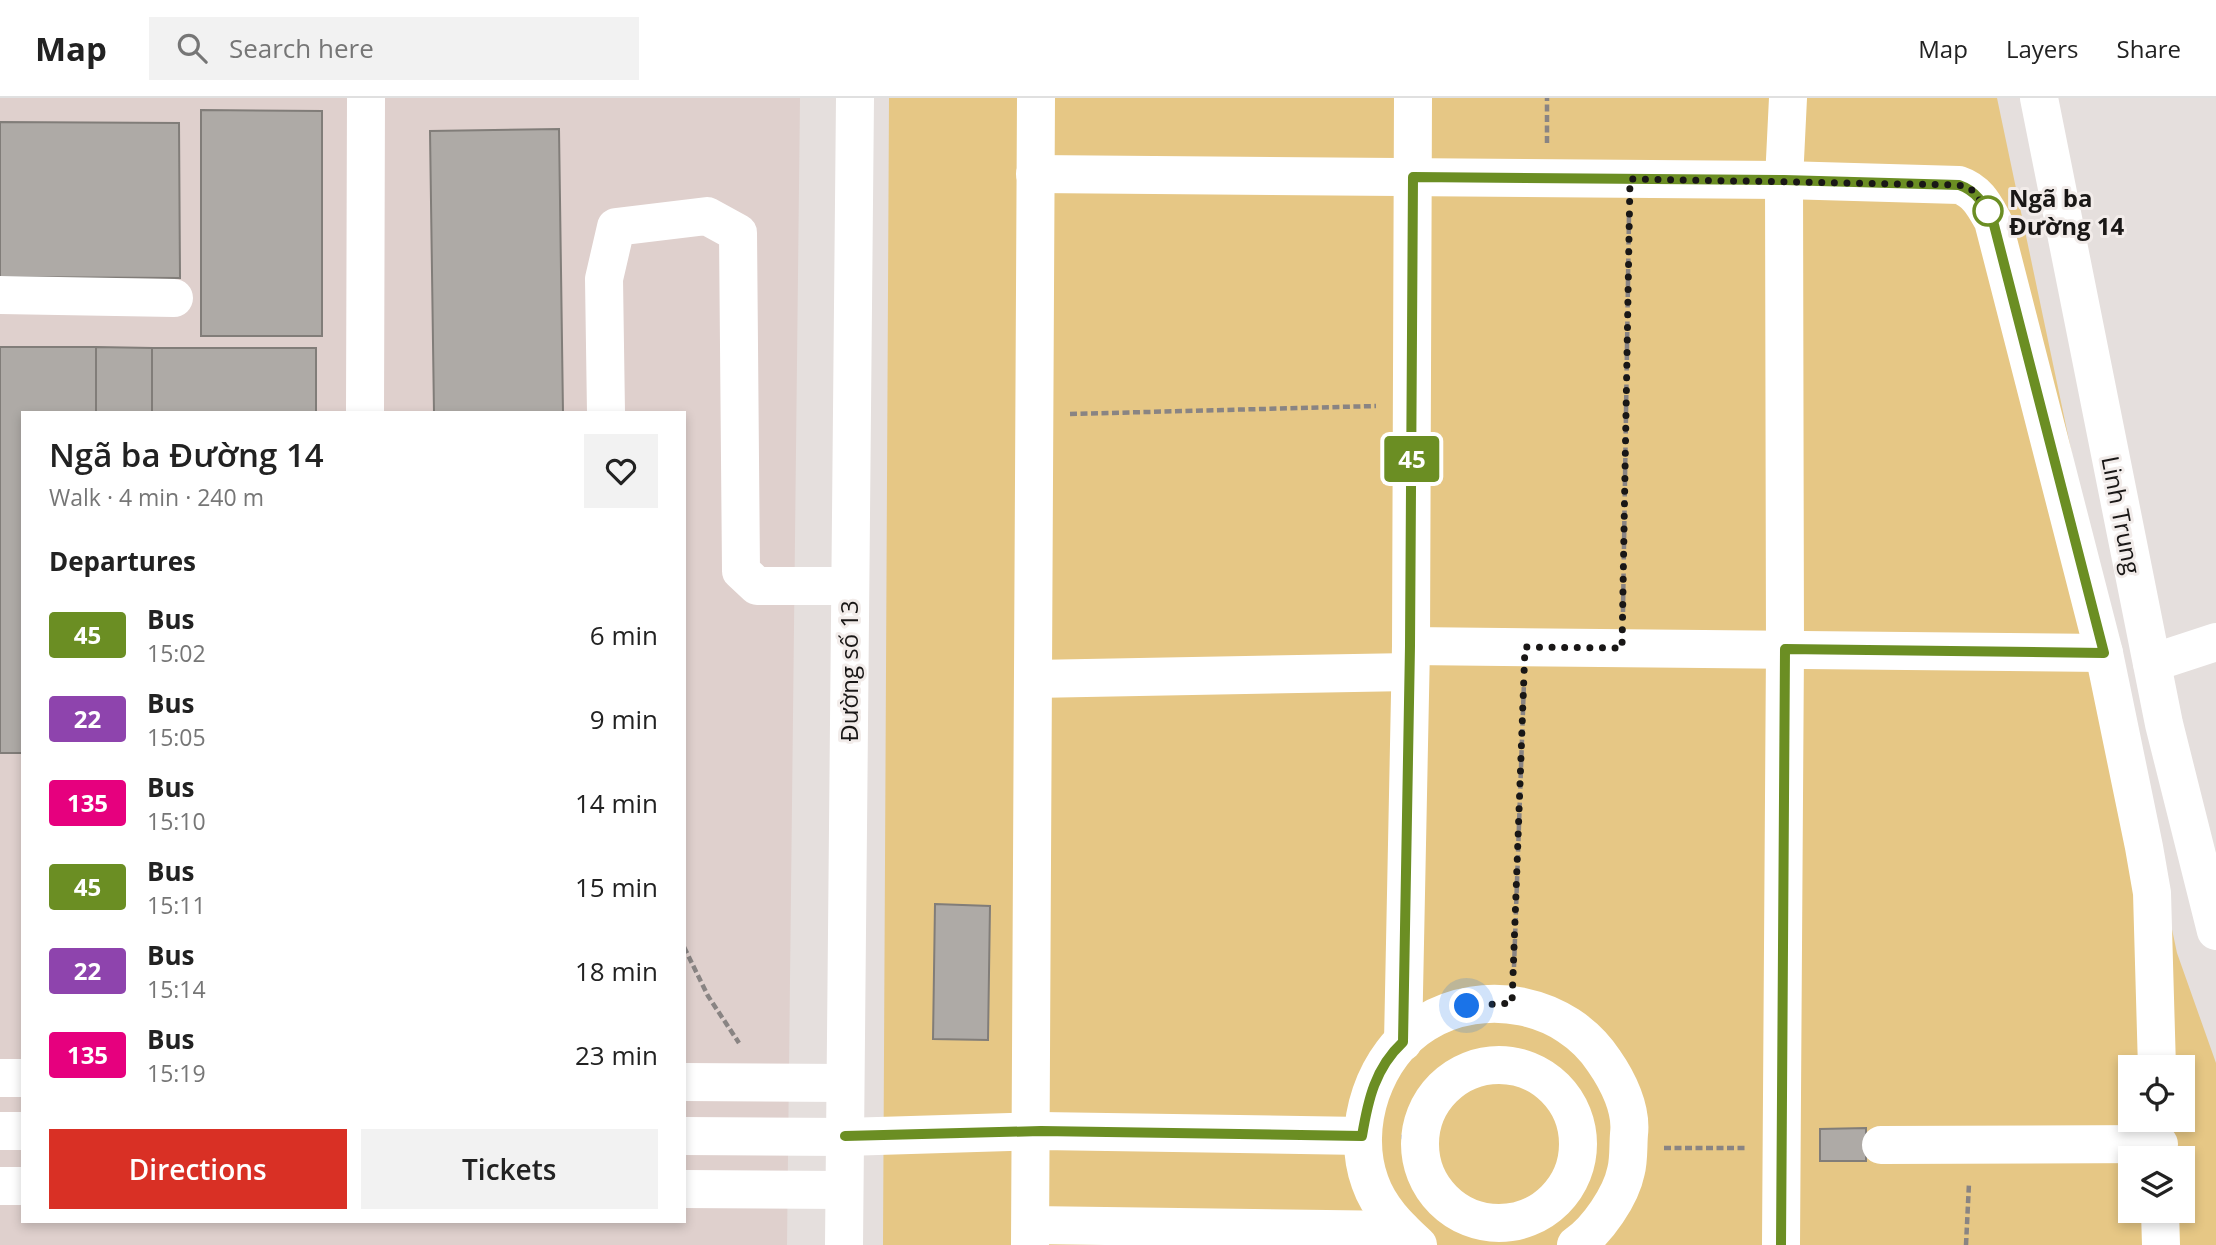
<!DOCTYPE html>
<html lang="en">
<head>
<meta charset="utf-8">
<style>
	body { margin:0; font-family:"Open Sans",sans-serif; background:#f2f2f2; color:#222; height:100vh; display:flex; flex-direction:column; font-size:26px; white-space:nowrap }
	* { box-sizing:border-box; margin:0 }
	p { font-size:23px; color:#767676 }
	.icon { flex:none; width:38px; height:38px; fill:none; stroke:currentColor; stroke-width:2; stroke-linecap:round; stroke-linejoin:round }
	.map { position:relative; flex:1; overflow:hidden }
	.side { position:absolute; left:21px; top:313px; width:665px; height:812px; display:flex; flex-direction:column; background:#fff; border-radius:0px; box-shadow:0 4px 10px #0003 }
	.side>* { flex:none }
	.badge { padding:0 14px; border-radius:5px; font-size:24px; line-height:46px }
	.fabs { position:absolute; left:2118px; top:957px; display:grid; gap:14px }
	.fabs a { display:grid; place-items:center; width:77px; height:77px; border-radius:0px; background:#fff; box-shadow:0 4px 10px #0003; font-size:35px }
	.you { position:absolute; width:35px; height:35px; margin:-18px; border:5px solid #fff; border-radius:50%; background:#1a73e8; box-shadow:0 0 0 10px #1a73e833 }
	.map>.badge { position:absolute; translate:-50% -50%; box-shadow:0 0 0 4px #fff }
	h2 { padding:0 28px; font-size:26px; line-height:63px }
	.round { display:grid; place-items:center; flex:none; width:74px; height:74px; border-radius:0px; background:#f2f2f2 }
	.head { display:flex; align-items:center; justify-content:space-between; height:119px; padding:0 28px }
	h1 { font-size:33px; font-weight:600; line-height:52px }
	.action { display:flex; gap:14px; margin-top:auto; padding:14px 28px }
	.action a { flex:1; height:80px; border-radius:0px; background:#d93025; color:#fff; font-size:28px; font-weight:600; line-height:80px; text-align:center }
	.action a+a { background:#f2f2f2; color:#222 }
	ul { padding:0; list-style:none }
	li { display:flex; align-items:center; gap:21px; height:84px; padding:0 28px }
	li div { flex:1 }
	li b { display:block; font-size:26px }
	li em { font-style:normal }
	li .badge { min-width:77px; font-weight:700; text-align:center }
	header { display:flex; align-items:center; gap:42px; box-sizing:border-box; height:98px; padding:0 35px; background:#fff; border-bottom:2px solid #e0e0e0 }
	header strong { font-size:33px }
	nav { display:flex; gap:38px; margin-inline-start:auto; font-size:24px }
	.search { width:490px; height:63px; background:#f2f2f2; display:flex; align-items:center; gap:18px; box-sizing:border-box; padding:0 24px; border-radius:0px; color:#767676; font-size:26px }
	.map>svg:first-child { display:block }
	.built { fill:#dfd0cd; fill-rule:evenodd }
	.green { fill:#e6c785; fill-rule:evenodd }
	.building { fill:#aeaaa6; stroke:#817d79; stroke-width:2 }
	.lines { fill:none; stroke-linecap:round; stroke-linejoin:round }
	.path { stroke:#898483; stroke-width:4.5; stroke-dasharray:7 3.5; stroke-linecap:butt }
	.minor { stroke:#fff; stroke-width:38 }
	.line-casing { stroke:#fff; stroke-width:16 }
	.line { stroke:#6b8e23; stroke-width:10 }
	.walk { stroke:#191716; stroke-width:7; stroke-dasharray:0 12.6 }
	.stop-dot { fill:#fff; stroke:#6b8e23; stroke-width:3.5 }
	.labels { text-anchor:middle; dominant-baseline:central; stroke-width:6; stroke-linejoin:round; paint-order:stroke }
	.stop-label { font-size:24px; font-weight:bold; fill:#191716; stroke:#f2ecea; text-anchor:start }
	.street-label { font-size:24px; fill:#191716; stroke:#f2ecea }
</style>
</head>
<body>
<header>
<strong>Map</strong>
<div class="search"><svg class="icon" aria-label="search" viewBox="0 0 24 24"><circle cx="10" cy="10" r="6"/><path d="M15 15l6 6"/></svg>Search here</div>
<nav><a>Map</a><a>Layers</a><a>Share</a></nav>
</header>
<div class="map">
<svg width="2216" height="1147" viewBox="0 0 2216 1147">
	<rect width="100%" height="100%" fill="#e5dfdd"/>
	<!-- built -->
	<path class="built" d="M0,0H800L787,1147H0ZM23,315H684V1124H23Z"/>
	<!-- green -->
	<path class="green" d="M889,0H1997L2177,855L2216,965V1147H883ZM2130,970H2182V1022H2130ZM2130,1060H2182V1113H2130Z"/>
	<!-- building -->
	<g class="building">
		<path d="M201,12L322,13V238H201Z"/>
		<path d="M0,24L179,25L180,180L0,179Z"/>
		<path d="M559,31L563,315H434L430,33Z"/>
		<path d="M0,249H96V315H23V655H0Z"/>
		<path d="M96,249L152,250V315H96Z"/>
		<rect x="152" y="250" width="164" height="65"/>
		<path d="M935,806L990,808L988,942L933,941Z"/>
		<path d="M1866,1030V1063H1820V1031Z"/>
	</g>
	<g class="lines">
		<!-- path -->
		<g class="path">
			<path d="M1547,45V0"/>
			<path d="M1070,316L1376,308"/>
			<path d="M1623,514L1629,117"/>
			<path d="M684,849L708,898L739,945"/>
			<path d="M1514,869L1524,584"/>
			<path d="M1401,1039H1421"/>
			<path d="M1664,1050H1746"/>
			<path d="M1966,1147L1969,1085"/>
		</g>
		<!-- minor -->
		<g class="minor">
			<path d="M2039,0L2164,626L2216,833"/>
			<path d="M1035,76L1784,82L1959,87C1977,93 1984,107 1993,123L2104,555L2144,749L2152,795L2157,970"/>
			<path d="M0,197L174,200"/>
			<path d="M365,315L366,0"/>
			<path d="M606,315L604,181L616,129L707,118L738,135L741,473L757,488H849"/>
			<path d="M1411,548L2104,555"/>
			<path d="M2152,565L2216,544"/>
			<path d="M1033,581L1410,574"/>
			<path d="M1403,944L1411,548L1413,0"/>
			<circle cx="1499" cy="1046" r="79"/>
			<path d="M0,980H23"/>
			<path d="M684,984L845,985"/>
			<path d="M0,1033H23"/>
			<path d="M684,1038L845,1039L1041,1033L1362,1038"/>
			<path d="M1881,1047L2159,1046"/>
			<path d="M0,1088H23"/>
			<path d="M684,1091L844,1092"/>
			<path d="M2160,1113L2161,1147"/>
			<path d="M1031,1127L1402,1132"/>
			<path d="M844,1147L855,0"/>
			<path d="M1030,1147L1036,0"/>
			<path d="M1418,1147C1398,1129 1379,1110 1370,1084C1350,1029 1374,956 1425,925C1484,889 1566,905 1604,963C1618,983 1632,1011 1629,1036C1628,1048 1629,1062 1626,1073C1621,1098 1597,1133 1576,1147"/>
			<path d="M1781,1147L1785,551L1784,82L1788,0"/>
		</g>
	</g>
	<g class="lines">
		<defs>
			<path id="line" d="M845,1038L1041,1033L1362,1038C1368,1002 1375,970 1403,944L1410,548L1413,79L1784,82L1959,87C1977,93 1984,107 1993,123L2104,555L1785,551L1781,1147"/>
		</defs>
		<!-- line casing -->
		<use href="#line" class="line-casing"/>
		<!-- line -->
		<use href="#line" class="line"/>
		<!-- walk -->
		<path class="walk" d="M1467,908L1512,905L1525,549L1622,550L1630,81L1959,87L1971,91L1988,113"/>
	</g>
	<!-- markers -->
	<circle class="stop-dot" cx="1988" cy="113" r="14"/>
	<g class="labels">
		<!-- stop labels -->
		<g class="stop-label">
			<text x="2009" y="99">Ngã ba<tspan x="2009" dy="28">Đường 14</tspan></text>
		</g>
		<!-- street labels -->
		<g class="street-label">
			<text transform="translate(2122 417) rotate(79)">Linh Trung</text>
			<text transform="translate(848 573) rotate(-90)">Đường số 13</text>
		</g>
	</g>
</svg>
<div class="fabs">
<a><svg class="icon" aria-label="locate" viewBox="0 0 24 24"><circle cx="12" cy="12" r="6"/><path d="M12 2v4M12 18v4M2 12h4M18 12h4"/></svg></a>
<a><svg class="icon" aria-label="layers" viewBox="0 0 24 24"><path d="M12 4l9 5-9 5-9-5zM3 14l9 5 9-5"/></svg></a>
</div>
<div class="you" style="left:1467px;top:908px"></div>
<b class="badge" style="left:1412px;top:361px;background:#6b8e23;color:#fff">45</b>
<section class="side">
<div class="head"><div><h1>Ngã ba Đường 14</h1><p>Walk · 4 min · 240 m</p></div><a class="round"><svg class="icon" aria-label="heart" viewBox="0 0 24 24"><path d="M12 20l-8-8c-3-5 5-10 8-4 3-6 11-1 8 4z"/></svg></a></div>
<h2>Departures</h2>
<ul>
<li><span class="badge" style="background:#6b8e23;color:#fff">45</span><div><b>Bus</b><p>15:02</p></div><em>6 min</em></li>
<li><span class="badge" style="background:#8e44ad;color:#fff">22</span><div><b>Bus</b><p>15:05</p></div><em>9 min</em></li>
<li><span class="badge" style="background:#e6007e;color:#fff">135</span><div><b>Bus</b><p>15:10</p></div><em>14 min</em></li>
<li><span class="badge" style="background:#6b8e23;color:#fff">45</span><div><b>Bus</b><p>15:11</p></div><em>15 min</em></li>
<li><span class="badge" style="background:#8e44ad;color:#fff">22</span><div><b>Bus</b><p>15:14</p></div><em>18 min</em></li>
<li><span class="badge" style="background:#e6007e;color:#fff">135</span><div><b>Bus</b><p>15:19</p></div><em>23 min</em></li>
</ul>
<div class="action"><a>Directions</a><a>Tickets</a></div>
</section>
</div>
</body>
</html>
